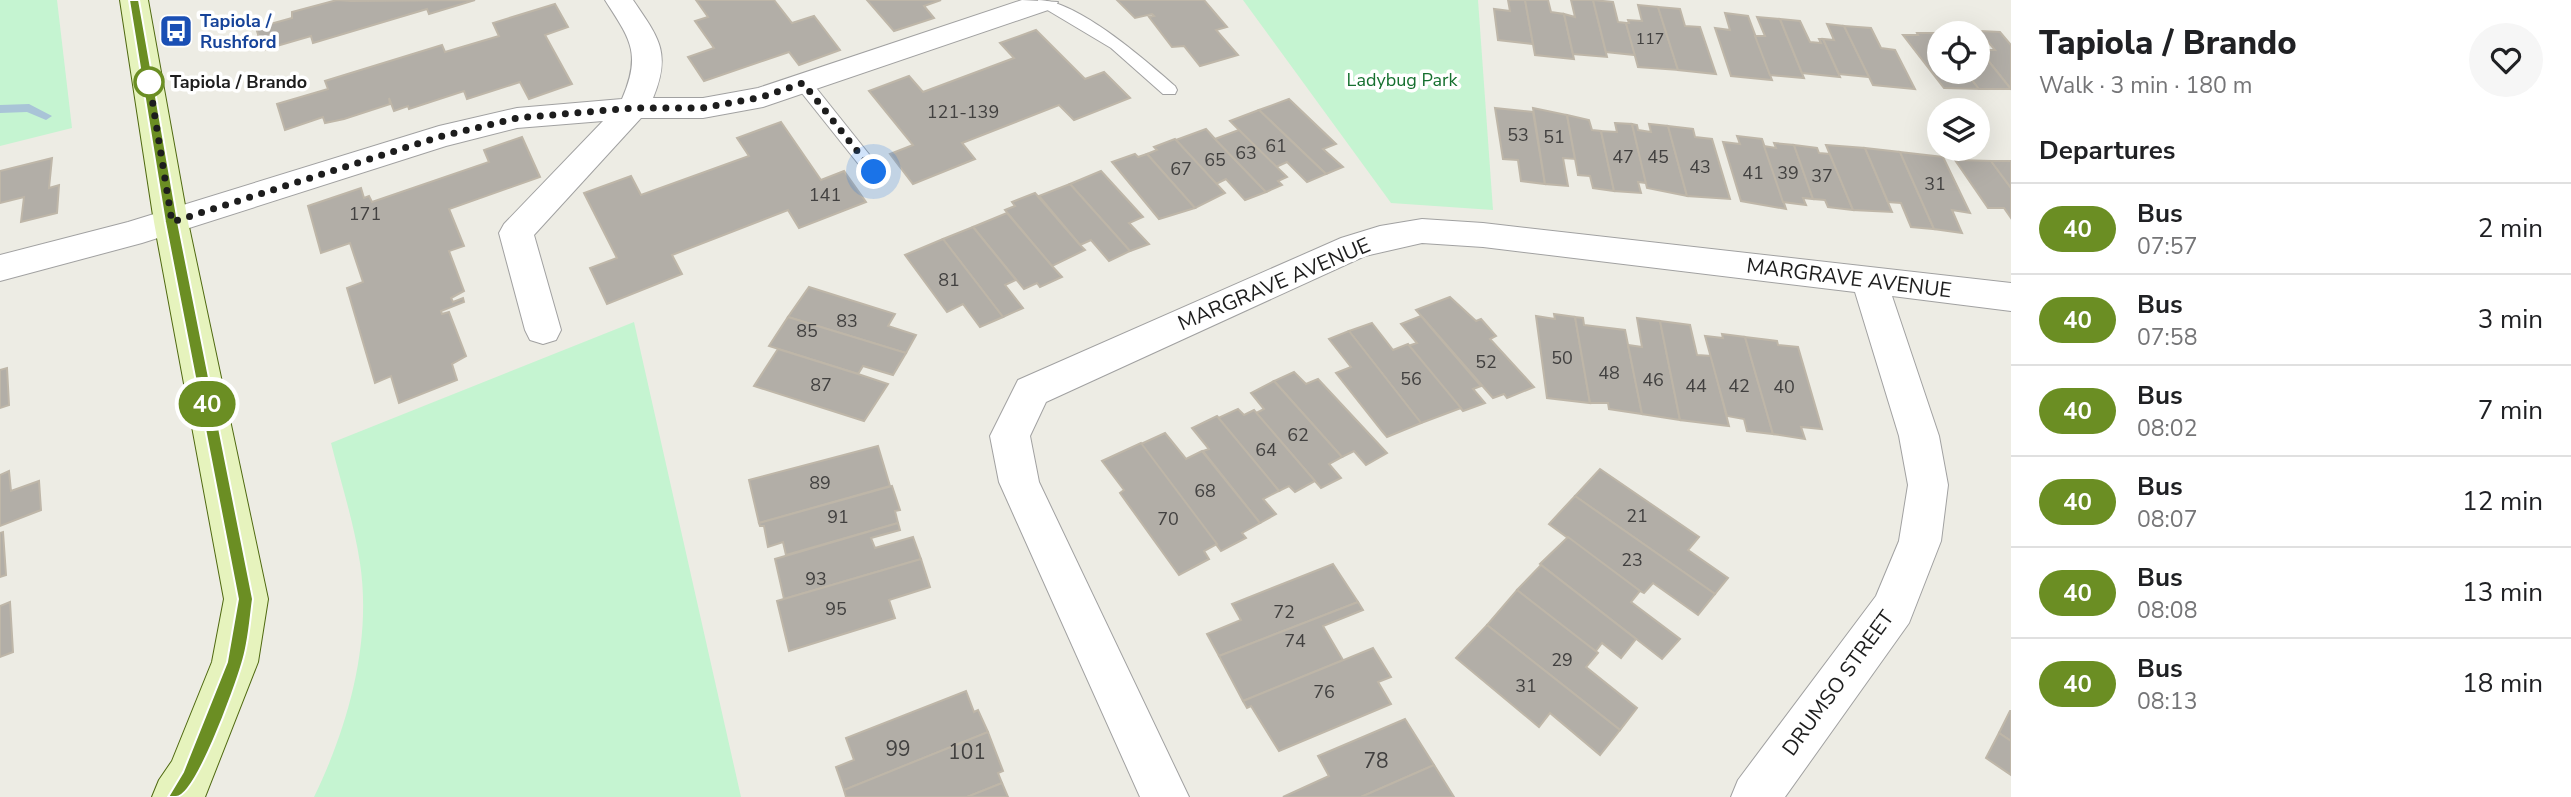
<!DOCTYPE html>
<html lang="en">
<head>
<meta charset="utf-8">
<style>
	body { margin:0; font-family:"Nunito Sans",sans-serif; background:#f6f6f6; color:#202124; height:100vh; display:flex; flex-direction:column; font-size:26px; white-space:nowrap }
	* { box-sizing:border-box; margin:0 }
	p { font-size:23px; color:#757577 }
	.icon { flex:none; width:38px; height:38px; fill:none; stroke:currentColor; stroke-width:2; stroke-linecap:round; stroke-linejoin:round }
	.map { position:relative; flex:1; overflow:hidden }
	.sheet { display:flex; flex-direction:column; background:#fff; width:560px }
	.sheet>* { flex:none }
	.badge { padding:0 14px; border-radius:23px; font-size:24px; line-height:46px }
	.buttons { position:absolute; left:1927px; top:21px; display:grid; gap:14px }
	.buttons a { display:grid; place-items:center; width:63px; height:63px; border-radius:50%; background:#fff; box-shadow:0 7px 28px #0002; font-size:35px }
	.you { position:absolute; width:35px; height:35px; margin:-18px; border:5px solid #fff; border-radius:50%; background:#1a73e8; box-shadow:0 0 0 10px #1a73e833 }
	.map>.badge { position:absolute; translate:-50% -50%; box-shadow:0 0 0 4px #fff }
	h2 { padding:0 28px; font-size:26px; line-height:63px }
	.round { display:grid; place-items:center; flex:none; width:74px; height:74px; border-radius:37px; background:#f6f6f6 }
	.head { display:flex; align-items:center; justify-content:space-between; height:119px; padding:0 28px }
	h1 { font-size:33px; font-weight:800; line-height:52px }
	ul { padding:0; list-style:none }
	li { display:flex; align-items:center; gap:21px; height:91px; padding:0 28px; border-top:2px solid #e0e0e0 }
	li div { flex:1 }
	li b { display:block; font-size:26px }
	li em { font-style:normal }
	li .badge { min-width:77px; font-weight:700; text-align:center }
	main { display:flex; flex:1; min-height:0 }
	.map>svg:first-child { display:block }
	.park { fill:#c5f4d1 }
	.lines { fill:none; stroke-linecap:round; stroke-linejoin:round }
	.stream { fill:#a9c4d7; fill-rule:evenodd }
	.building { fill:#b2aea7; stroke:#beb6a8; stroke-width:2 }
	.lane-casing { stroke:#a1a1a1; stroke-width:2 }
	.street-casing { stroke:#a1a1a1; stroke-width:2 }
	.secondary-casing { stroke:#4f6910; stroke-width:2 }
	.lane { fill:#fff; fill-rule:evenodd }
	.street { fill:#fff; fill-rule:evenodd }
	.secondary { fill:#e6f3bd; fill-rule:evenodd }
	.line { fill:#6b8e23; stroke:#fff; stroke-width:2 }
	.walk { stroke:#1d1d1d; stroke-width:7; stroke-dasharray:0 12.6 }
	.stop-dot { fill:#fff; stroke:#6b8e23; stroke-width:3.5 }
	.labels { text-anchor:middle; dominant-baseline:central; stroke-width:7; stroke-linejoin:round; paint-order:stroke }
	.far-number-label { font-size:16px; fill:#424140 }
	.far-transit-label { font-size:18px; font-weight:bold; fill:#164399; stroke:#fff; text-anchor:start }
	.far-park-label { font-size:18px; fill:#16702f; stroke:#fff }
	.far-stop-label { font-size:18px; font-weight:bold; fill:#1d1d1d; stroke:#fff; text-anchor:start }
	.number-label { font-size:18px; fill:#424140 }
	.street-label { font-size:21px; fill:#1d1d1d; stroke:#fff }
	.near-number-label { font-size:21px; fill:#424140 }
</style>
</head>
<body>
<main>
<div class="map">
<svg width="2011" height="797" viewBox="0 0 2011 797">
	<rect width="100%" height="100%" fill="#edece4"/>
	<!-- park -->
	<g class="park">
		<path d="M0,0H57L72,128L0,146Z"/>
		<path d="M1243,0H1478L1493,210L1391,203Z"/>
		<path d="M634,322L741,797H314C348,727 372,642 360,563C354,523 341,483 331,443Z"/>
	</g>
	<g class="lines">
		<!-- stream -->
		<path class="stream" d="M29,104L52,116L46,120L27,112L0,113V105Z"/>
	</g>
	<!-- building -->
	<g class="building">
		<path d="M337,0L351,1L475,0L429,14L427,9L313,43L311,36L263,50L256,28L292,18V12Z"/>
		<path d="M696,0H774L792,23L814,16L840,50L799,65L789,52L704,81L688,57L714,48L695,21L708,17Z"/>
		<path d="M867,0H941L924,6L934,18L894,31Z"/>
		<path d="M1117,0H1204L1227,27L1216,30L1238,55L1200,66L1184,46L1172,47L1149,17L1154,16L1152,14L1135,18Z"/>
		<path d="M1508,0H1525L1533,44L1498,40L1494,9L1510,11Z"/>
		<path d="M1525,0H1548L1551,12L1564,14L1574,59L1535,55Z"/>
		<path d="M1571,0H1593L1607,57L1573,54L1564,14L1575,17Z"/>
		<path d="M1593,0L1613,2L1618,22L1626,23L1635,55L1606,52Z"/>
		<path d="M555,4L568,27L545,35L572,84L529,99L520,82L467,99L464,91L409,109L408,106L394,111L389,98L390,104L344,119L325,123L323,117L285,130L277,104L328,89L325,81L442,45L445,52L499,36L493,23Z"/>
		<path d="M1638,5L1658,7L1678,70L1638,67L1626,23H1629L1628,20L1642,21Z"/>
		<path d="M1658,7L1680,9L1685,26L1700,27L1716,74L1678,70Z"/>
		<path d="M1725,13L1748,16L1772,80L1731,76L1715,28L1730,30Z"/>
		<path d="M1757,17L1780,19L1804,78L1770,75L1755,36H1765Z"/>
		<path d="M1780,19L1800,21L1810,42L1821,43L1819,39H1823L1840,77L1802,73Z"/>
		<path d="M1827,24L1844,26L1869,77L1839,74L1823,39L1834,40Z"/>
		<path d="M1844,26L1871,28L1881,48L1895,50L1915,89L1873,85Z"/>
		<path d="M1036,30L1085,79L1104,72L1130,98L1074,120L1059,105L962,143L975,159L913,184L890,154L913,145L869,91L909,76L923,92L1014,58L1000,43Z"/>
		<path d="M1979,31L2000,32L2011,45V89L1978,48V40L1985,50H1995Z"/>
		<path d="M1917,33H1936L1939,37V72H1966L1979,89L1944,88L1903,35H1918Z"/>
		<path d="M1978,48L2011,89H1979L1966,72H1978Z"/>
		<path d="M1289,99L1336,144L1323,149L1343,167L1326,174L1259,110Z"/>
		<path d="M1495,108L1533,112L1545,184L1521,181L1518,160L1503,159Z"/>
		<path d="M1533,108L1567,115L1575,159L1563,158L1568,186L1545,184Z"/>
		<path d="M1259,110L1326,174L1307,182L1287,162L1276,167L1230,121Z"/>
		<path d="M1567,115L1589,120L1592,130L1601,131L1614,191L1593,188L1590,176L1578,175Z"/>
		<path d="M781,122L821,180L844,171L866,202L799,228L788,210L672,255L682,274L607,304L590,268L617,258L584,193L631,176L641,195L749,156L737,138Z"/>
		<path d="M1615,123L1632,124L1646,183L1638,182L1641,193L1614,191L1601,131L1617,132Z"/>
		<path d="M1632,124L1637,125L1638,130L1651,132L1649,124L1668,126L1687,196L1647,188Z"/>
		<path d="M1668,126L1693,129L1695,137L1712,139L1730,199L1687,196Z"/>
		<path d="M1206,129L1215,139L1266,192L1245,200L1226,179L1216,184L1176,140Z"/>
		<path d="M1239,130L1287,177L1278,181L1282,185L1266,192L1215,139Z"/>
		<path d="M1737,136L1762,139L1786,209L1741,201L1723,142L1740,144Z"/>
		<path d="M522,137L540,177L449,209L464,246L449,251L464,291L451,298L453,302L463,298L464,302L441,311L442,314L449,312L466,356L452,364L457,380L399,403L391,376L375,383L347,288L363,282L350,243L321,253L308,206L361,188L364,198L369,196L372,202L489,162L484,150Z"/>
		<path d="M1175,139L1176,140L1225,193L1195,208L1147,154L1157,150L1154,147Z"/>
		<path d="M1774,143L1794,145L1813,199L1803,198L1806,205L1783,202L1764,146L1776,148Z"/>
		<path d="M1794,145L1817,148L1819,153L1830,154L1853,210L1828,207L1825,200L1813,199Z"/>
		<path d="M1826,145L1865,148L1892,212L1853,210Z"/>
		<path d="M1865,148L1900,152L1934,229L1911,227L1901,203L1888,202Z"/>
		<path d="M1900,152L1943,157L1970,213L1952,210L1962,233L1934,229Z"/>
		<path d="M1135,154L1138,157L1147,154L1195,208L1159,219L1112,162Z"/>
		<path d="M52,158L49,188L59,185L57,213L21,222L24,197L0,203V171Z"/>
		<path d="M1955,160L1991,161L2011,188V218L2004,208H1988Z"/>
		<path d="M1991,161H2011V188Z"/>
		<path d="M1101,171L1143,217L1129,223L1149,244L1130,251L1070,184Z"/>
		<path d="M1070,184L1130,251L1109,261L1091,240L1080,245L1039,196Z"/>
		<path d="M1035,193L1080,245L1085,250L1052,266L1005,210L1015,206L1012,202Z"/>
		<path d="M1007,213L1052,266L1062,277L1040,287L1037,283L1024,289L973,227Z"/>
		<path d="M973,227L1016,280L1005,285L1023,308L1003,317L943,239Z"/>
		<path d="M943,239L1003,317L980,327L963,304L947,312L905,255Z"/>
		<path d="M809,287L895,314L888,326L916,335L906,353L788,317Z"/>
		<path d="M1450,297L1476,321L1481,319L1496,336L1490,339L1534,387L1507,398L1504,394L1493,398L1416,310Z"/>
		<path d="M1554,314L1575,317L1590,403L1547,398L1536,316L1555,319Z"/>
		<path d="M1421,316L1481,386L1473,389L1485,403L1463,411L1408,346L1417,343L1401,324Z"/>
		<path d="M788,317L906,353L893,375L863,366L858,374L769,346Z"/>
		<path d="M1575,317L1583,318L1584,325L1625,330L1642,414L1609,409L1608,403H1590Z"/>
		<path d="M1637,318L1660,321L1680,420L1642,414L1628,345L1642,347Z"/>
		<path d="M1660,321L1690,325L1697,355L1711,356L1729,426L1680,420Z"/>
		<path d="M1372,323L1393,350L1408,344L1461,408L1421,423L1349,331Z"/>
		<path d="M1349,331L1421,423L1387,437L1382,431L1336,373L1351,367L1329,339Z"/>
		<path d="M1722,334L1745,337L1773,434L1747,431L1744,419L1727,416L1705,336L1723,338Z"/>
		<path d="M1745,337L1777,341L1778,345L1798,347L1822,429L1801,427L1805,439L1773,434Z"/>
		<path d="M778,349L858,374L888,384L864,421L754,386Z"/>
		<path d="M7,368L9,405L0,408V370Z"/>
		<path d="M1294,372L1306,384L1318,379L1387,453L1366,465L1354,451L1342,457L1274,381Z"/>
		<path d="M1274,381L1342,457L1329,464L1341,478L1321,488L1256,413L1264,409L1251,393Z"/>
		<path d="M1238,409L1244,415L1254,410L1315,481L1295,492L1289,486L1279,491L1218,418Z"/>
		<path d="M1217,416L1279,491L1263,499L1276,514L1260,523L1203,451L1209,449L1192,428Z"/>
		<path d="M1165,433L1186,459L1202,451L1260,523L1242,533L1246,538L1221,551L1141,444Z"/>
		<path d="M1141,443L1217,544L1204,551L1209,559L1179,575L1120,493L1124,490L1102,461Z"/>
		<path d="M878,446L890,486L759,523L749,480Z"/>
		<path d="M1600,469L1699,537L1688,550L1728,578L1715,594L1575,496Z"/>
		<path d="M9,471L11,491L39,481L41,510L0,526V475Z"/>
		<path d="M892,486L900,510L895,511L898,523L786,555L783,542L768,547L764,526H760L759,523Z"/>
		<path d="M1575,496L1715,594L1698,615L1653,583L1644,593L1640,591L1549,524Z"/>
		<path d="M898,523L900,530L871,538L875,548L913,537L921,559L784,599L775,559Z"/>
		<path d="M3,532L6,575L0,577V533Z"/>
		<path d="M1568,537L1640,591L1631,602L1680,639L1662,659L1540,564Z"/>
		<path d="M921,559L930,587L889,600L895,618L789,651L777,601Z"/>
		<path d="M1333,564L1358,602L1219,656L1207,634L1241,620L1232,604Z"/>
		<path d="M1541,565L1636,639L1621,658L1602,643L1595,652L1517,590Z"/>
		<path d="M1517,590L1598,653L1586,667L1637,708L1620,730L1487,625Z"/>
		<path d="M10,602L13,652L0,657V606Z"/>
		<path d="M1358,602L1363,610L1323,626L1343,660L1243,701L1219,656Z"/>
		<path d="M1487,625L1620,730L1600,755L1550,713L1539,727L1456,658Z"/>
		<path d="M1373,648L1391,677L1378,682L1391,704L1279,751L1251,706L1247,708L1243,701Z"/>
		<path d="M966,691L974,712L978,710L988,732L844,790L836,767L854,760L846,738Z"/>
		<path d="M2010,711H2011V741L1999,733Z"/>
		<path d="M1405,719L1434,765L1361,797H1283L1329,776L1318,756Z"/>
		<path d="M988,732L1003,771L998,773L1002,783L967,797H846L844,790Z"/>
		<path d="M1999,733L2011,741V775L1986,758Z"/>
		<path d="M1434,765L1454,797H1361Z"/>
		<path d="M1002,783L1008,797H967Z"/>
	</g>
	<g class="lines">
		<defs>
			<g id="lane">
				<path d="M1038,0C1077,0 1145,60 1175,86L1177,90L1175,94H1163L1111,48L1039,5Z"/>
				<path d="M803,78L809,79L880,168L883,172L880,176H868L797,87L795,83L797,79Z"/>
			</g>
			<g id="street">
				<path d="M605,0H633C658,37 672,52 653,98H703L758,88L1022,0L1058,2L1054,8L763,107L703,118H641L534,235L561,330L556,340L543,344L530,340L525,330L499,233L504,224L603,121L517,128L446,146L142,243L0,281V255L128,222L439,126L517,108L622,99C642,53 630,39 605,0Z"/>
				<path d="M1422,219L1483,223L2011,283V311L1892,296L1939,436L1948,485L1941,541L1909,623L1785,797H1731L1738,780L1876,596L1899,541L1908,485L1899,436L1855,292L1483,247L1422,243L1365,256L1046,402L1030,436L1039,482L1189,797H1140L999,482L990,436L1018,380L1341,238L1380,226Z"/>
			</g>
			<path id="secondary" d="M120,0H148L188,222L268,599L258,662L205,797H152L159,780L172,761L212,662L224,599L154,222Z"/>
		</defs>
		<!-- lane casing -->
		<use href="#lane" class="lane-casing"/>
		<!-- street casing -->
		<use href="#street" class="street-casing"/>
		<!-- secondary casing -->
		<use href="#secondary" class="secondary-casing"/>
		<!-- lane -->
		<use href="#lane" class="lane"/>
		<!-- street -->
		<use href="#street" class="street"/>
		<!-- secondary -->
		<use href="#secondary" class="secondary"/>
	</g>
	<!-- line -->
	<path class="line" d="M129,0H139L178,222L253,599C250,620 249,643 242,664C235,688 196,797 176,797H168L183,772L227,662L238,599L165,222Z"/>
	<g class="lines">
		<!-- walk -->
		<path class="walk" d="M149,82L148,74L172,222L439,137L517,118L633,108H703L762,97L803,83L874,172"/>
	</g>
	<!-- icons -->
	<defs>
		<symbol id="bus-square" viewBox="-11 -11 22 22"><rect x="-9" y="-9" width="18" height="18" rx="4" fill="#1a4fb4" stroke="#fff"/><path d="M-5-6H5V4H4V6H2V4H-2V6H-4V4H-5ZM-3.5-4V0h7V-4ZM-3.5 1.2v1.5H-2V1.2ZM2 1.2v1.5H3.5V1.2Z" fill="#fff"/></symbol>
	</defs>
	<g fill-rule="evenodd">
		<use href="#bus-square" x="157" y="12" width="38" height="38"/>
	</g>
	<!-- markers -->
	<circle class="stop-dot" cx="149" cy="82" r="14"/>
	<g class="labels">
		<!-- far-number labels -->
		<g class="far-number-label">
			<text x="1650" y="39">117</text>
		</g>
		<!-- far-transit labels -->
		<g class="far-transit-label">
			<text x="200" y="21">Tapiola /<tspan x="200" dy="21">Rushford</tspan></text>
		</g>
		<!-- far-park labels -->
		<g class="far-park-label">
			<text x="1402" y="80">Ladybug Park</text>
		</g>
		<!-- far-stop labels -->
		<g class="far-stop-label">
			<text x="170" y="82">Tapiola / Brando</text>
		</g>
		<!-- number labels -->
		<g class="number-label">
			<text x="963" y="112">121-139</text>
			<text x="1518" y="135">53</text>
			<text x="1554" y="137">51</text>
			<text x="1276" y="146">61</text>
			<text x="1246" y="153">63</text>
			<text x="1623" y="157">47</text>
			<text x="1658" y="157">45</text>
			<text x="1215" y="160">65</text>
			<text x="1700" y="167">43</text>
			<text x="1181" y="169">67</text>
			<text x="1753" y="173">41</text>
			<text x="1788" y="173">39</text>
			<text x="1822" y="176">37</text>
			<text x="1935" y="184">31</text>
			<text x="825" y="195">141</text>
			<text x="365" y="214">171</text>
			<text x="949" y="280">81</text>
			<text x="847" y="321">83</text>
			<text x="807" y="331">85</text>
			<text x="1562" y="358">50</text>
			<text x="1486" y="362">52</text>
			<text x="1609" y="373">48</text>
			<text x="1411" y="379">56</text>
			<text x="1653" y="380">46</text>
			<text x="821" y="385">87</text>
			<text x="1696" y="386">44</text>
			<text x="1739" y="386">42</text>
			<text x="1784" y="387">40</text>
			<text x="1298" y="435">62</text>
			<text x="1266" y="450">64</text>
			<text x="820" y="483">89</text>
			<text x="1205" y="491">68</text>
			<text x="1637" y="516">21</text>
			<text x="838" y="517">91</text>
			<text x="1168" y="519">70</text>
			<text x="1632" y="560">23</text>
			<text x="816" y="579">93</text>
			<text x="836" y="609">95</text>
			<text x="1284" y="612">72</text>
			<text x="1295" y="641">74</text>
			<text x="1562" y="660">29</text>
			<text x="1526" y="686">31</text>
			<text x="1324" y="692">76</text>
		</g>
		<!-- street labels -->
		<g class="street-label">
			<text transform="translate(1849 278) rotate(7)">MARGRAVE AVENUE</text>
			<text transform="translate(1274 284) rotate(-23)">MARGRAVE AVENUE</text>
			<text transform="translate(1838 683) rotate(-54)">DRUMSO STREET</text>
		</g>
		<!-- near-number labels -->
		<g class="near-number-label">
			<text x="898" y="749">99</text>
			<text x="967" y="752">101</text>
			<text x="1376" y="761">78</text>
		</g>
	</g>
</svg>
<div class="buttons">
<a><svg class="icon" aria-label="locate" viewBox="0 0 24 24"><circle cx="12" cy="12" r="6"/><path d="M12 2v4M12 18v4M2 12h4M18 12h4"/></svg></a>
<a><svg class="icon" aria-label="layers" viewBox="0 0 24 24"><path d="M12 4l9 5-9 5-9-5zM3 14l9 5 9-5"/></svg></a>
</div>
<div class="you" style="left:874px;top:172px"></div>
<b class="badge" style="left:207px;top:404px;background:#6b8e23;color:#fff">40</b>
</div>
<section class="sheet">
<div class="head"><div><h1>Tapiola / Brando</h1><p>Walk · 3 min · 180 m</p></div><a class="round"><svg class="icon" aria-label="heart" viewBox="0 0 24 24"><path d="M12 20l-8-8c-3-5 5-10 8-4 3-6 11-1 8 4z"/></svg></a></div>
<h2>Departures</h2>
<ul>
<li><span class="badge" style="background:#6b8e23;color:#fff">40</span><div><b>Bus</b><p>07:57</p></div><em>2 min</em></li>
<li><span class="badge" style="background:#6b8e23;color:#fff">40</span><div><b>Bus</b><p>07:58</p></div><em>3 min</em></li>
<li><span class="badge" style="background:#6b8e23;color:#fff">40</span><div><b>Bus</b><p>08:02</p></div><em>7 min</em></li>
<li><span class="badge" style="background:#6b8e23;color:#fff">40</span><div><b>Bus</b><p>08:07</p></div><em>12 min</em></li>
<li><span class="badge" style="background:#6b8e23;color:#fff">40</span><div><b>Bus</b><p>08:08</p></div><em>13 min</em></li>
<li><span class="badge" style="background:#6b8e23;color:#fff">40</span><div><b>Bus</b><p>08:13</p></div><em>18 min</em></li>
</ul>
</section>
</main>
</body>
</html>
